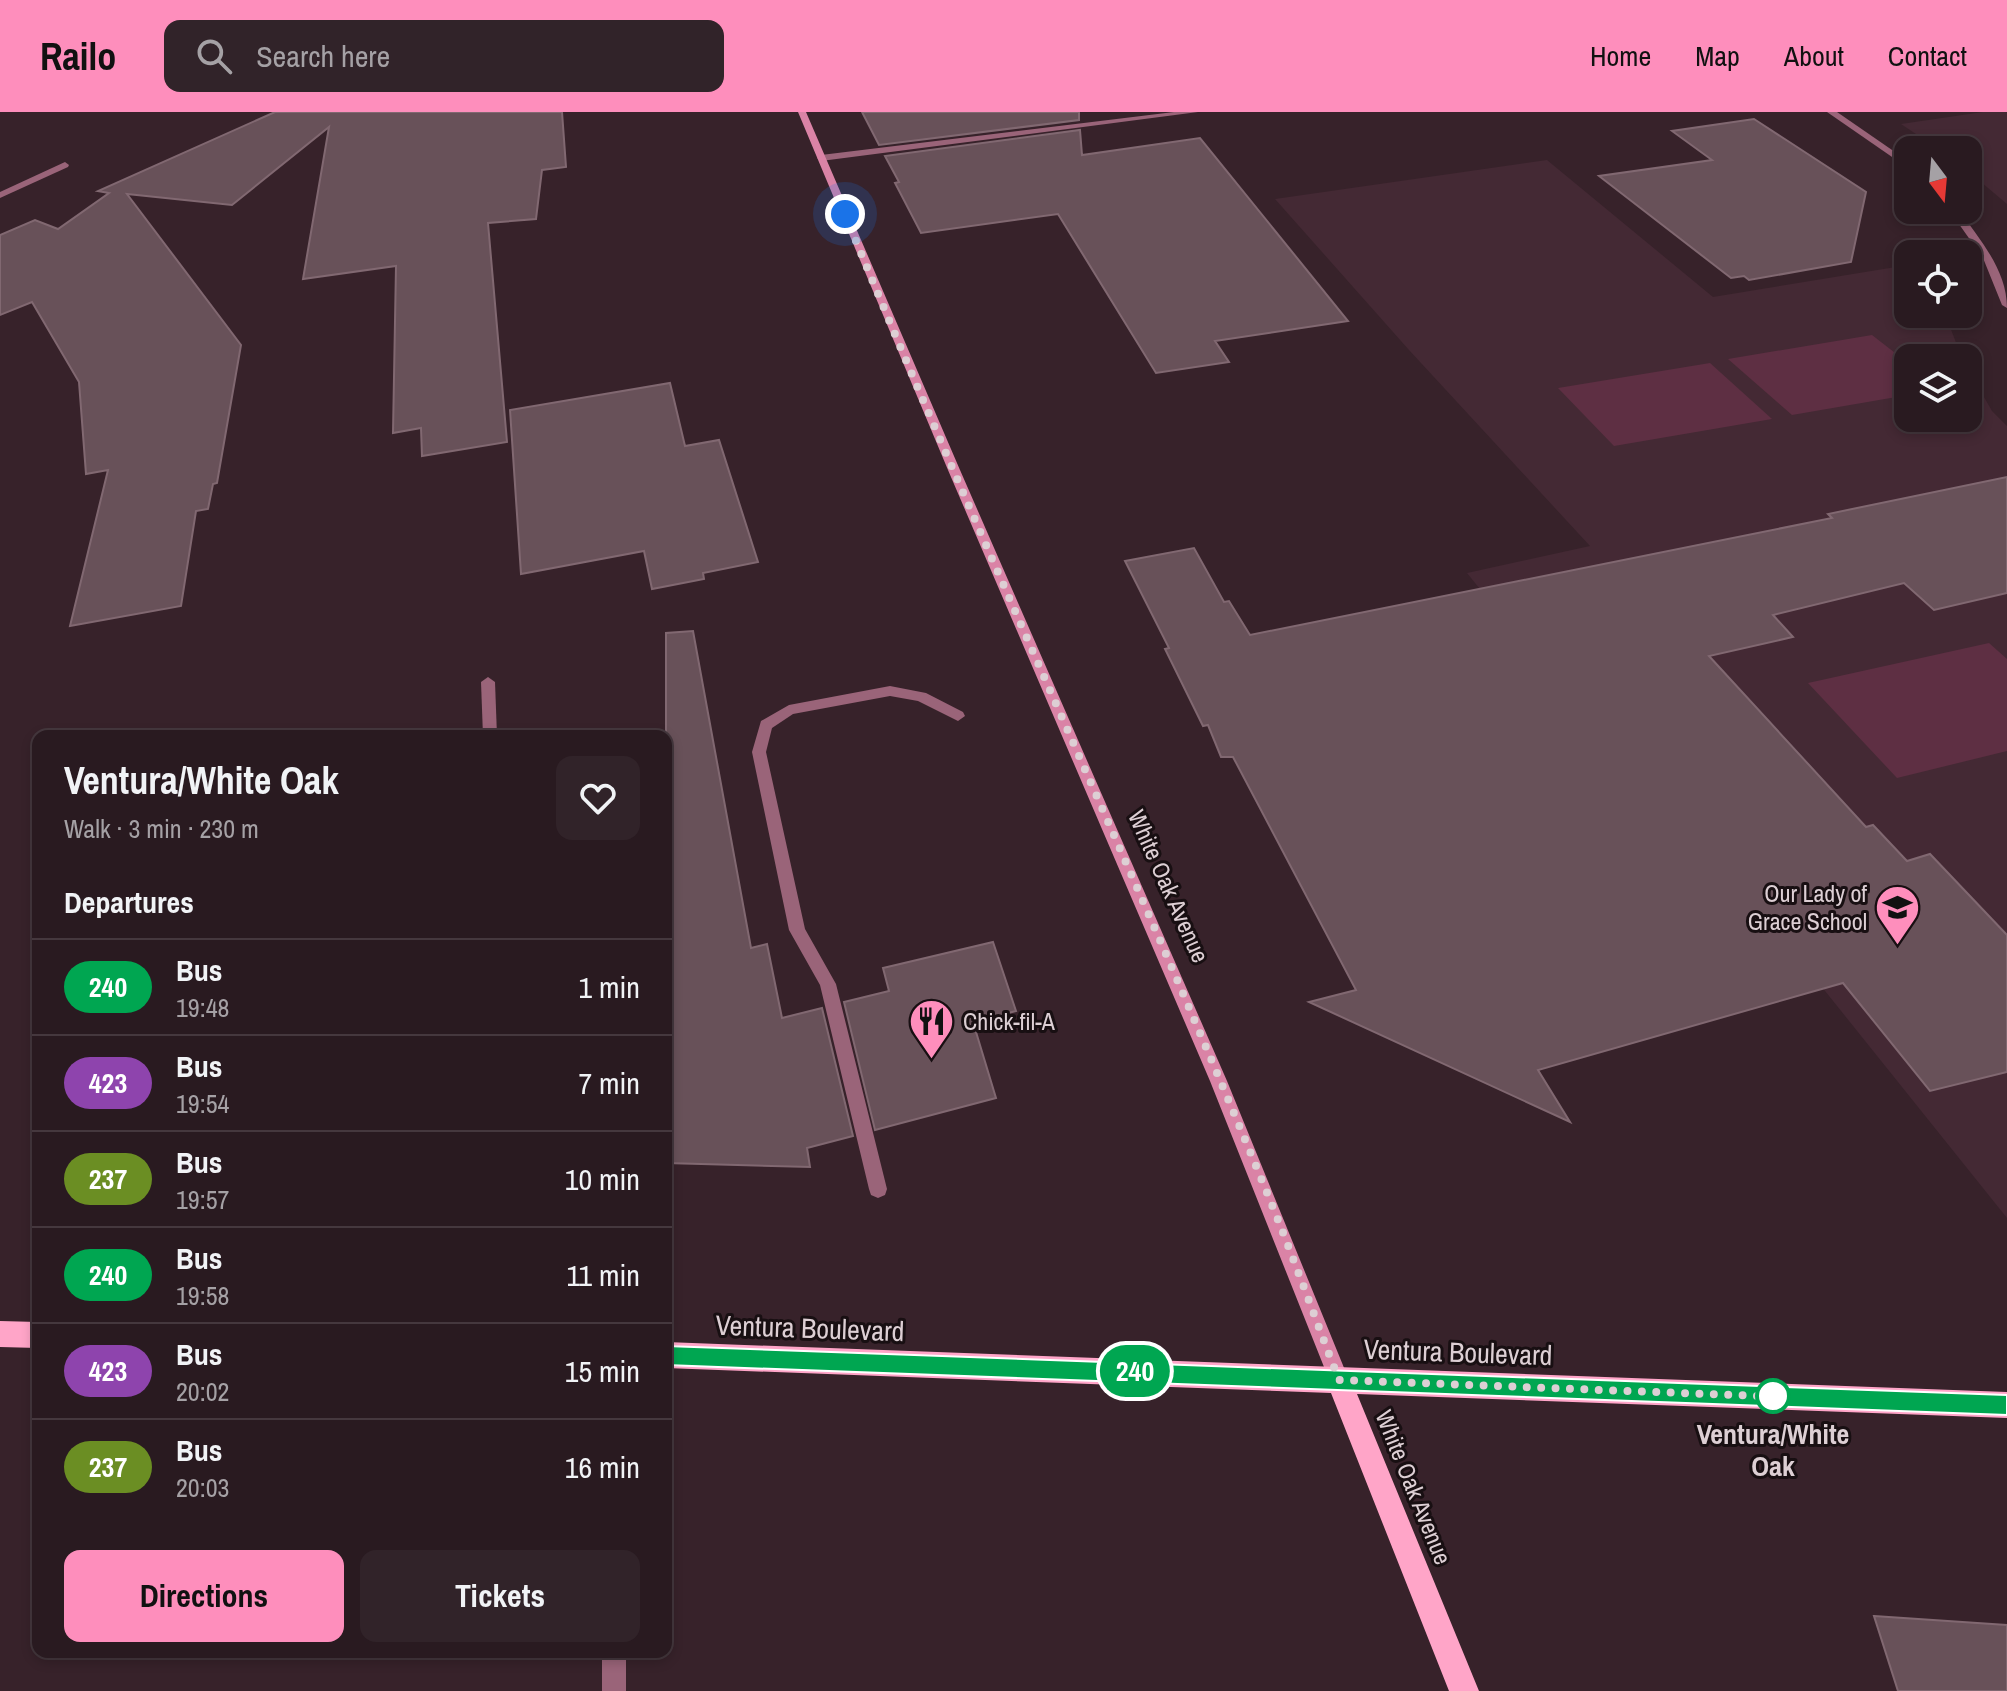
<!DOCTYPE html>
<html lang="en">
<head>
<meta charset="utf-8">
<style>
	body { margin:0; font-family:"Archivo Narrow",sans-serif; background:#312329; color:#f1f3f6; height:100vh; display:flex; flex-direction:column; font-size:30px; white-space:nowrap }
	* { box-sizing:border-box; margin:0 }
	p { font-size:26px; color:#a5a1a5 }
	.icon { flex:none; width:44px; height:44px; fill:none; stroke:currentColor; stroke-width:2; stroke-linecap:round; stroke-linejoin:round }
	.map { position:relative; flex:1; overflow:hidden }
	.drawer { position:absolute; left:32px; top:618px; width:640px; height:928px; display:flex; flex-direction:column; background:#291a20; border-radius:16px; box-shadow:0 4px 12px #0003,0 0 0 2px #45383e }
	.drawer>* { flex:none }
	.badge { padding:0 16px; border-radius:26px; font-size:28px; line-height:52px }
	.needle { width:52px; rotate:164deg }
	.tools { position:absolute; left:1894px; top:24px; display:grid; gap:16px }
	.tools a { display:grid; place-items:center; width:88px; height:88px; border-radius:16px; background:#291a20; box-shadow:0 4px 12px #0003,0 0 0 2px #45383e; font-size:40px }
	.you { position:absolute; width:40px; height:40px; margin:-20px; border:6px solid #fff; border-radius:50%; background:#1a73e8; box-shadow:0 0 0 12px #1a73e833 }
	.map>.badge { position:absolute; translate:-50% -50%; box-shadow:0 0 0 4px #fff }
	h2 { padding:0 32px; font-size:30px; line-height:72px }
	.round { display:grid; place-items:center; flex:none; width:84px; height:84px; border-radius:16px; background:#312329 }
	.summary { display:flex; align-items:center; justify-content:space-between; height:136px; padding:0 32px }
	h1 { font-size:38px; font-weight:700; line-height:60px }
	.button { display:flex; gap:16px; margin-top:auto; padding:16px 32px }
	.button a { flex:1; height:92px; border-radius:16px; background:#fe8ebc; color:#111; font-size:32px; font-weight:700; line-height:92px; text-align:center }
	.button a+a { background:#312329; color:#f1f3f6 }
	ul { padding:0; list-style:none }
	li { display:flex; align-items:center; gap:24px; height:96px; padding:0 32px; border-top:2px solid #45383e }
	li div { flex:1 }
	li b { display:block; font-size:30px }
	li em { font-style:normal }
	li .badge { min-width:88px; font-weight:700; text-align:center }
	header { display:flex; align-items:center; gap:48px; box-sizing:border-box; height:112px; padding:0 40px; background:#fe8ebc; color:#111 }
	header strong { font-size:38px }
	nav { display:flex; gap:44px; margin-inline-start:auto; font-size:28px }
	.search { width:560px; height:72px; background:#312329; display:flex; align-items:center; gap:20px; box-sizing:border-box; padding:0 28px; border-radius:16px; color:#a5a1a5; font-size:30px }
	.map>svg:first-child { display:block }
	.built { fill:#442934 }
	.green { fill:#5e2f43 }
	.building { fill:#685159; stroke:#816871; stroke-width:2 }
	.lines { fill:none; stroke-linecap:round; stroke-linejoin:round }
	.lane { fill:#9a6479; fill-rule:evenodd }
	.street { fill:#9a6479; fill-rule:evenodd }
	.secondary { fill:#da83a6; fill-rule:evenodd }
	.primary { fill:#ffa5c8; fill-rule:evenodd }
	.line { fill:#00a651; stroke:#fff; stroke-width:2 }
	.walk { stroke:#ddcfd4; stroke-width:8; stroke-dasharray:0 14.4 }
	.stop-dot { fill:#fff; stroke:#00a651; stroke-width:4 }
	.labels { text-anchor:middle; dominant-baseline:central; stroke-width:6; stroke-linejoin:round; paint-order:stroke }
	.street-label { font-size:24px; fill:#ddcfd4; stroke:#180f12 }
	.poi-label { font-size:24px; fill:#ddcfd4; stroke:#180f12; text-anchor:end }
	.near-street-label { font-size:28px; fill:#ddcfd4; stroke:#180f12 }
	.near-stop-label { font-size:28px; font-weight:bold; fill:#ddcfd4; stroke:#180f12 }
</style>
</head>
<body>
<header>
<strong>Railo</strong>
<div class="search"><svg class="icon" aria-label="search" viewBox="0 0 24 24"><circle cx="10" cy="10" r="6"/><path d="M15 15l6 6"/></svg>Search here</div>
<nav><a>Home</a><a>Map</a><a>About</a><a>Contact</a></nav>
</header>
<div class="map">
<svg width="2007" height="1579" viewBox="0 0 2007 1579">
	<rect width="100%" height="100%" fill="#37222a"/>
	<!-- built -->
	<g class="built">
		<path d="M1983,0H2007V92L1968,59V38H1940L1901,12Z"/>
		<path d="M1547,48L1713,185L1908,153V202H1945L1962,246H1908V306H1968V257L1992,299L2007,314V1106L1571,562L1541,553L1467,461L1590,434L1409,238L1275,87Z"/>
	</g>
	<!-- green -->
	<g class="green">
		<path d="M1872,223L1908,251V283L1792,303L1728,247Z"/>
		<path d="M1710,251L1772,307L1614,334L1558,276Z"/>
		<path d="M1989,531L2007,547V639L1897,666L1808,571Z"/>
	</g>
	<!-- building -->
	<g class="building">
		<path d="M275,0H562L566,55L542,58L536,107L488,111L507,330L422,344L421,316L393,321L396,154L303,167L329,15L232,93L127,82L241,233L217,371L213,372L208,397L196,399L181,494L70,514L108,358L86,362L79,270L32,190L0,203V123L35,108L58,117L109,81L98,79Z"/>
		<path d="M862,0H1079V8L879,33Z"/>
		<path d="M1754,7L1866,80L1851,150L1749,168L1744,164L1731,166L1599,64L1712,48L1672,19Z"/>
		<path d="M1080,18L1082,43L1200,26L1348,209L1215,229L1229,250L1156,261L1058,102L921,121L895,71L899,70L885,44Z"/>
		<path d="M670,271L685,334L719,328L758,450L703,461L704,467L652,477L644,439L521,462L510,298Z"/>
		<path d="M2007,365V481L1934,498L1904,471L1773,503L1793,525L1709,544L1866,715L1873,713L1907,749L1930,742L2007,823V960L1930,979L1843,871L1538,958L1570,1010L1309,890L1356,878L1233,645H1221L1208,613L1203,614L1165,537L1169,536L1125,449L1194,436L1224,490L1229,489L1250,523L1832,406L1828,402Z"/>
		<path d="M693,519L751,836L767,832L782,906L822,896L853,1024L807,1036L810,1055L666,1051V521Z"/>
		<path d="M993,830L1016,899L973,910L996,986L875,1018L844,890L889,879L883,856Z"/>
		<path d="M1874,1504L2007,1513V1579H1898Z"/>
	</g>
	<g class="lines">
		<!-- lane -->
		<g class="lane">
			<path d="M488,565L495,570L497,624H483L481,570Z"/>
			<path d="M890,574L926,581L963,600L965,604L958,609L918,589L890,584L793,602L772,616L766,640L805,817L836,872L887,1077L885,1083L878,1086L871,1083L869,1077L820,873L789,818L752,640L761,609L789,593Z"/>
			<rect x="602" y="1540" width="24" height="39"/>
		</g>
		<!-- street -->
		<g class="street">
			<path d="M1174,0H1198L821,49L817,46L821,43Z"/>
			<path d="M1827,0H1837L1908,49V56Z"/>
			<path d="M65,50L69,53L68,55L0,86V80Z"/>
			<path d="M1949,98H1959C1980,128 2007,158 2007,196L2002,193L1983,146Z"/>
		</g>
		<!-- secondary -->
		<path class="secondary" d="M798,0H806L960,358L1227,969L1349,1268L1346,1275L1339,1278L1332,1275L1210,969L948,358Z"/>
		<!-- primary -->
		<g class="primary">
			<path d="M0,1209L38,1210V1236L0,1235Z"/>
			<path d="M666,1230L2007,1280V1306L1357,1282L1479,1579H1449L1331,1281L666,1256Z"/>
		</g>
	</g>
	<!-- line -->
	<path class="line" d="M666,1234L2007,1283V1303L666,1253L659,1251L656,1243L659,1236Z"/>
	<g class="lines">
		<!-- walk -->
		<path class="walk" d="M845,102C980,432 1133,754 1268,1083C1293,1144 1315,1206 1339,1268L1786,1285L1773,1284"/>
	</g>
	<!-- icons -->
	<defs>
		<symbol id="school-pin" viewBox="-11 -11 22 30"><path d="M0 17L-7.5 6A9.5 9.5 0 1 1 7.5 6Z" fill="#fe8ebc" stroke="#180f12"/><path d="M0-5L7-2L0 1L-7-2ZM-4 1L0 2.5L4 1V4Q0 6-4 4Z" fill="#111"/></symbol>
		<symbol id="restaurant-pin" viewBox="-11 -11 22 30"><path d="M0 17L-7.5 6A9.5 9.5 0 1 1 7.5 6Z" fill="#fe8ebc" stroke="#180f12"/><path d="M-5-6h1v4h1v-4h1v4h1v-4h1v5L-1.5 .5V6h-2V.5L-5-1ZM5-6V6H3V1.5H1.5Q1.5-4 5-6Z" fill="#111"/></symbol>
	</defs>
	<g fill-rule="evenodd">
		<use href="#school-pin" x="1872" y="770" width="51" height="69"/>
		<use href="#restaurant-pin" x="906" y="884" width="51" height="69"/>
	</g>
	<!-- markers -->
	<circle class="stop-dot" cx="1773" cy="1284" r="16"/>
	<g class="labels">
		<!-- street labels -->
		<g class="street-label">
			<text transform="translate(1169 774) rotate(66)">White Oak Avenue</text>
			<text transform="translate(1414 1375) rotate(68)">White Oak Avenue</text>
		</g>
		<!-- poi labels -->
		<g class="poi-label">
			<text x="1867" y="781">Our Lady of<tspan x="1867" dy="28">Grace School</tspan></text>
			<text x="963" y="909" text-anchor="start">Chick-fil-A</text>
		</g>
		<!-- near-street labels -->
		<g class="near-street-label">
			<text transform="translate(810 1216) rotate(2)">Ventura Boulevard</text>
			<text transform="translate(1458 1240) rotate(2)">Ventura Boulevard</text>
		</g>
		<!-- near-stop labels -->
		<g class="near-stop-label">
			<text x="1773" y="1322">Ventura/White<tspan x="1773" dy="32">Oak</tspan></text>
		</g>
	</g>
</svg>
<div class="tools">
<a><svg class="needle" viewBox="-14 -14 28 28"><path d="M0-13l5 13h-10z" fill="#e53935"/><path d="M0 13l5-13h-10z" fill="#a5a1a5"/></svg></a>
<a><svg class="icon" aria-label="locate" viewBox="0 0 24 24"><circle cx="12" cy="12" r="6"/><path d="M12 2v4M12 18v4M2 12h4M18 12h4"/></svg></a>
<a><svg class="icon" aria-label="layers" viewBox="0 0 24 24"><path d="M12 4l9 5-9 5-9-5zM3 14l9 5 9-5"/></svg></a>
</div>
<div class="you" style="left:845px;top:102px"></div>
<b class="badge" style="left:1135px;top:1259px;background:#00a651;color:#fff">240</b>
<section class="drawer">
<div class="summary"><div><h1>Ventura/White Oak</h1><p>Walk · 3 min · 230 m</p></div><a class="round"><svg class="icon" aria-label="heart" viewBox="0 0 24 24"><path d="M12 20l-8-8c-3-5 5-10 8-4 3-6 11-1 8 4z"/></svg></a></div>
<h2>Departures</h2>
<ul>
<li><span class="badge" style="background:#00a651;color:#fff">240</span><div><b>Bus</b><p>19:48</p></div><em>1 min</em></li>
<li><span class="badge" style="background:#8e44ad;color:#fff">423</span><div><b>Bus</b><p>19:54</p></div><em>7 min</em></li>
<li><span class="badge" style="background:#6b8e23;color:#fff">237</span><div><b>Bus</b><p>19:57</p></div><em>10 min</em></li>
<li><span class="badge" style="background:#00a651;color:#fff">240</span><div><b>Bus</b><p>19:58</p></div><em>11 min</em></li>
<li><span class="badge" style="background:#8e44ad;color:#fff">423</span><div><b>Bus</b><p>20:02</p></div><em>15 min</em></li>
<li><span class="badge" style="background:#6b8e23;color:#fff">237</span><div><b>Bus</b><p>20:03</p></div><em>16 min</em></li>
</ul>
<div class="button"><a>Directions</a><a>Tickets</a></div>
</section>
</div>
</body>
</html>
